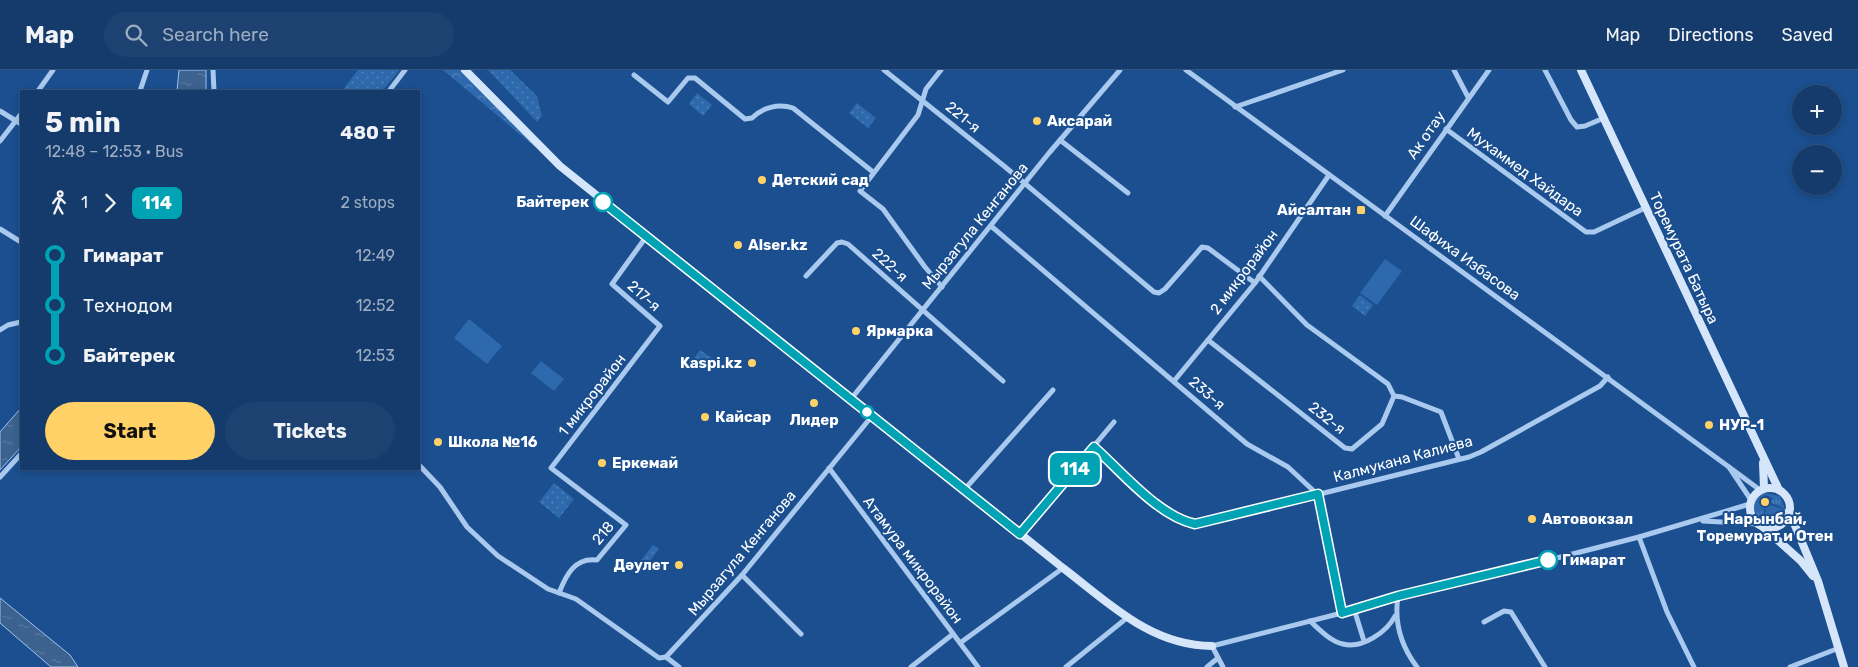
<!DOCTYPE html>
<html lang="en">
<head>
<meta charset="utf-8">
<style>
	body { margin:0; font-family:Rubik,sans-serif; background:#1d4271; color:#f1f3f6; height:100vh; display:flex; flex-direction:column; font-size:19px; white-space:nowrap }
	* { box-sizing:border-box; margin:0 }
	p { font-size:16px; color:#9dadc1 }
	.icon { flex:none; width:28px; height:28px; fill:none; stroke:currentColor; stroke-width:2; stroke-linecap:round; stroke-linejoin:round }
	.map { position:relative; flex:1; overflow:hidden }
	.side { position:absolute; left:20px; top:20px; width:400px; height:380px; display:flex; flex-direction:column; background:#143b6b; border-radius:0px; box-shadow:0 2px 8px #0003,0 0 0 1px #33557e }
	.side>* { flex:none }
	.badge { padding:0 10px; border-radius:8px; font-size:18px; line-height:32px }
	.buttons { position:absolute; left:1792px; top:15px; display:grid; gap:10px }
	.buttons a { display:grid; place-items:center; width:50px; height:50px; border-radius:50%; background:#143b6b; box-shadow:0 2px 8px #0003,0 0 0 1px #33557e; font-size:25px }
	.map>.badge { position:absolute; translate:-50% -50%; box-shadow:0 0 0 2px #fff }
	.legs { display:flex; align-items:center; gap:8px; height:55px; padding:0 25px; font-size:16px }
	.legs p { margin-inline-start:auto }
	.overview { display:flex; align-items:center; justify-content:space-between; height:85px; padding:0 25px }
	h1 { font-size:28px; font-weight:700; line-height:38px }
	.primary-button { display:flex; gap:10px; margin-top:auto; padding:10px 25px }
	.primary-button a { flex:1; height:58px; border-radius:30px; background:#ffd166; color:#111; font-size:20px; font-weight:700; line-height:58px; text-align:center }
	.primary-button a+a { background:#1d4271; color:#f1f3f6 }
	ul { padding:0 25px; list-style:none }
	li { display:flex; align-items:center; gap:18px; height:50px; font-size:19px }
	li i { display:grid; place-items:center; width:8px; height:100%; margin:0 6px; background:currentColor }
	li i::after { content:''; width:12px; height:12px; margin:-6px; border:4px solid; border-radius:50%; background:#143b6b }
	li p { margin-inline-start:auto }
	li:first-child i { background:linear-gradient(#0000 50%,currentColor 0) }
	li:last-child i { background:linear-gradient(currentColor 50%,#0000 0) }
	header { display:flex; align-items:center; gap:30px; box-sizing:border-box; height:70px; padding:0 25px; background:#143b6b; border-bottom:1px solid #33557e }
	header strong { font-size:24px }
	nav { display:flex; gap:28px; margin-inline-start:auto; font-size:18px }
	.search { width:350px; height:45px; background:#1d4271; display:flex; align-items:center; gap:12px; box-sizing:border-box; padding:0 18px; border-radius:28px; color:#9dadc1; font-size:19px }
	.map>svg:first-child { display:block }
	.grass { fill:url(#grass-tufts) }
	.forest { fill:url(#forest-crowns) }
	.park { fill:url(#park-dots) }
	.pitch { fill:#2e69ad }
	.water { fill:url(#water-ripples); stroke:#9cc4f0 }
	.lines { fill:none; stroke-linecap:round; stroke-linejoin:round }
	.street { stroke:#a9c9ee; stroke-width:5 }
	.secondary { stroke:#d6e6fa; stroke-width:8 }
	.line-1-casing { stroke:#fff; stroke-width:11 }
	.line-1 { stroke:#00a3b4; stroke-width:8 }
	.poi-dot { fill:#ffd166; stroke:#1b4f8f; stroke-width:2 }
	.stop-1-dot { fill:#fff; stroke:#00a3b4; stroke-width:2.5 }
	.labels { text-anchor:middle; dominant-baseline:central; stroke-width:4; stroke-linejoin:round; paint-order:stroke }
	.street-label { font-size:15px; fill:#fff; stroke:#1b4f8f }
	.poi-label { font-size:15px; font-weight:bold; fill:#fff; stroke:#1b4f8f; text-anchor:start }
	.stop-label { font-size:15px; font-weight:bold; fill:#fff; stroke:#1b4f8f; text-anchor:end }
</style>
</head>
<body>
<header>
<strong>Map</strong>
<div class="search"><svg class="icon" aria-label="search" viewBox="0 0 24 24"><circle cx="10" cy="10" r="6"/><path d="M15 15l6 6"/></svg>Search here</div>
<nav><a>Map</a><a>Directions</a><a>Saved</a></nav>
</header>
<div class="map">
<svg width="1858" height="597" viewBox="0 0 1858 597">
	<defs>
		<pattern id="grass-tufts" width="24" height="20" patternUnits="userSpaceOnUse" patternTransform="scale(1.25)"><rect width="24" height="20" fill="#2e69ad"/><path d="M3 7l-1-3M5 7V3M7 7l1-3M15 17l-1-3M17 17v-4M19 17l1-3" fill="none" stroke="#4d80b9"/></pattern>
		<pattern id="forest-crowns" width="20" height="18" patternUnits="userSpaceOnUse" patternTransform="scale(1.25)"><rect width="20" height="18" fill="#2e69ad"/><path d="M2 6a3 3 0 1 1 6 0M12 15a3 3 0 1 1 6 0" fill="none" stroke="#4d80b9"/></pattern>
		<pattern id="park-dots" width="8" height="8" patternUnits="userSpaceOnUse" patternTransform="scale(1.25)"><rect width="8" height="8" fill="#2e69ad"/><path d="M2 2h.1M6 6h.1" fill="none" stroke="#4d80b9" stroke-width="1.8" stroke-linecap="round"/></pattern>
		<pattern id="water-ripples" width="26" height="14" patternUnits="userSpaceOnUse" patternTransform="scale(1.25)"><rect width="26" height="14" fill="#3c6290"/><path d="M2 4q2-2 4 0t4 0M15 11q2-2 4 0t4 0" fill="none" stroke="#597aa1"/></pattern>
	</defs>
	<rect width="100%" height="100%" fill="#1b4f8f"/>
	<!-- grass -->
	<g class="grass">
		<path d="M1765,423L1780,426L1785,439L1771,433L1772,428L1766,425L1760,428V435L1765,437L1763,452C1750,443 1752,429 1765,423Z"/>
		<path d="M1771,435L1785,440L1778,451L1764,453L1766,437Z"/>
	</g>
	<!-- forest -->
	<path class="forest" d="M443,0H460L537,76L535,77Z"/>
	<!-- park -->
	<g class="park">
		<path d="M358,0H398L399,1L382,21H342Z"/>
		<path d="M488,0H510L537,26L542,46L537,52Z"/>
		<path d="M697,23L712,35L703,46L689,34Z"/>
		<path d="M857,33L876,48L868,58L849,43Z"/>
		<path d="M1360,225L1373,235L1365,246L1352,236Z"/>
		<path d="M700,280L712,288L704,299L692,291Z"/>
		<path d="M554,413L574,429L559,448L539,432Z"/>
		<path d="M653,475L659,479L647,495L641,490Z"/>
	</g>
	<!-- pitch -->
	<g class="pitch">
		<path d="M1385,189L1402,201L1377,235L1360,223Z"/>
		<path d="M469,249L502,276L487,294L454,268Z"/>
		<path d="M541,291L564,309L554,321L531,303Z"/>
	</g>
	<!-- water -->
	<g class="water">
		<path d="M179,0H206V21H177Z"/>
		<path d="M21,338V377L0,400V362Z"/>
		<path d="M0,528L70,585L78,597H51L0,553Z"/>
	</g>
	<g class="lines">
		<!-- street -->
		<g class="street">
			<path d="M213,0L214,21"/>
			<path d="M884,0L1004,96L1154,222L1159,223L1165,219L1202,177L1208,178L1255,213"/>
			<path d="M941,0L926,19L918,45L860,121L883,139L925,197L942,217"/>
			<path d="M1186,0L1729,397"/>
			<path d="M1454,0L1468,27"/>
			<path d="M1545,0L1571,50L1577,57L1585,56L1604,48"/>
			<path d="M634,5L668,32L688,8H695L745,49L752,48C762,38 778,33 793,38L873,102"/>
			<path d="M38,21L53,0"/>
			<path d="M140,21L147,0"/>
			<path d="M389,21L405,0"/>
			<path d="M1235,37L1343,0"/>
			<path d="M0,41L21,54"/>
			<path d="M1446,59L1586,162H1594L1645,138"/>
			<path d="M1060,70L1128,123"/>
			<path d="M0,71L21,44"/>
			<path d="M1385,146L1489,0"/>
			<path d="M991,156L1247,374L1288,397L1317,424L1342,543"/>
			<path d="M0,159L21,172"/>
			<path d="M806,206L837,173L842,172L848,174L1003,311"/>
			<path d="M0,260L8,255L21,252"/>
			<path d="M1208,270L1345,378L1352,379L1382,354L1394,326L1388,314L1307,255L1259,206"/>
			<path d="M1174,311L1255,213L1329,105"/>
			<path d="M1394,326L1402,327L1441,342L1459,389"/>
			<path d="M851,329L1049,83L1120,0"/>
			<path d="M1094,377C1118,399 1169,457 1203,453L1469,387L1481,382L1600,316L1608,307"/>
			<path d="M419,395L440,417L467,457L498,486L548,519L576,529L659,588L666,587L679,597"/>
			<path d="M829,398L978,597"/>
			<path d="M0,407L21,384"/>
			<path d="M964,420L1053,320"/>
			<path d="M1751,430L1729,397L1760,420"/>
			<path d="M1703,451L1758,454"/>
			<path d="M1020,464L1114,352"/>
			<path d="M1639,467L1667,542L1694,597"/>
			<path d="M742,505L801,564"/>
			<path d="M559,523C566,505 575,487 597,490L626,455L551,398L660,256L612,214L646,167"/>
			<path d="M1398,526C1394,552 1401,576 1417,597"/>
			<path d="M1354,539L1364,571"/>
			<path d="M1310,551C1320,560 1330,571 1343,574C1362,579 1387,562 1395,546"/>
			<path d="M1484,552L1504,541L1511,542L1545,597"/>
			<path d="M960,573L1063,498"/>
			<path d="M666,587L742,505L872,346"/>
			<path d="M911,597L953,564"/>
			<path d="M1066,597L1128,547"/>
			<path d="M1207,597L1218,588"/>
			<path d="M1223,597L1212,576L1342,543L1398,526L1498,503L1639,467L1750,434"/>
			<path d="M1790,597L1839,578"/>
		</g>
		<!-- secondary -->
		<g class="secondary">
			<path d="M465,0L560,96L1063,498C1109,533 1151,576 1212,576"/>
			<path d="M1581,0L1779,420"/>
			<path d="M1763,393L1764,418"/>
			<circle cx="1770" cy="438" r="20"/>
			<path d="M1789,441L1818,511L1844,597"/>
			<path d="M1763,457L1801,491L1813,506"/>
		</g>
	</g>
	<g class="lines">
		<defs>
			<path id="line-1" d="M603,132L1020,464L1094,377C1122,402 1158,446 1195,454L1318,424L1342,543L1398,526L1548,490"/>
		</defs>
		<!-- line-1 casing -->
		<use href="#line-1" class="line-1-casing"/>
		<!-- line-1 -->
		<use href="#line-1" class="line-1"/>
	</g>
	<!-- markers -->
	<g class="poi-dot">
		<circle cx="1037" cy="51" r="5"/>
		<circle cx="762" cy="110" r="5"/>
		<rect x="1356" y="135" width="10" height="10" rx="2.5"/>
		<circle cx="738" cy="175" r="5"/>
		<circle cx="856" cy="261" r="5"/>
		<circle cx="752" cy="293" r="5"/>
		<circle cx="814" cy="333" r="5"/>
		<circle cx="705" cy="347" r="5"/>
		<circle cx="1709" cy="355" r="5"/>
		<circle cx="438" cy="372" r="5"/>
		<circle cx="602" cy="393" r="5"/>
		<circle cx="1765" cy="432" r="5"/>
		<circle cx="1532" cy="449" r="5"/>
		<circle cx="679" cy="495" r="5"/>
	</g>
	<g class="stop-1-dot">
		<circle cx="603" cy="132" r="9"/>
		<circle cx="867" cy="342" r="6"/>
		<circle cx="1548" cy="490" r="9"/>
	</g>
	<g class="labels">
		<!-- street labels -->
		<g class="street-label">
			<text transform="translate(963 47) rotate(39)">221-я</text>
			<text transform="translate(1426 65) rotate(-55)">Ак отау</text>
			<text transform="translate(1525 102) rotate(36)">Мухаммед Хайдара</text>
			<text transform="translate(975 156) rotate(-51)">Мырзагула Кенганова</text>
			<text transform="translate(1465 188) rotate(36)">Шафиха Избасова</text>
			<text transform="translate(1684 188) rotate(65)">Торемурата Батыра</text>
			<text transform="translate(890 195) rotate(42)">222-я</text>
			<text transform="translate(1244 202) rotate(-53)">2 микрорайон</text>
			<text transform="translate(644 226) rotate(41)">217-я</text>
			<text transform="translate(1207 323) rotate(41)">233-я</text>
			<text transform="translate(592 325) rotate(-52)">1 микрорайон</text>
			<text transform="translate(1327 348) rotate(38)">232-я</text>
			<text transform="translate(1403 389) rotate(-15)">Калмукана Калиева</text>
			<text transform="translate(603 463) rotate(-50)">218</text>
			<text transform="translate(742 483) rotate(-50)">Мырзагула Кенганова</text>
			<text transform="translate(913 490) rotate(53)">Атамура микрорайон</text>
		</g>
		<!-- poi labels -->
		<g class="poi-label">
			<text x="1047" y="51">Аксарай</text>
			<text x="772" y="110">Детский сад</text>
			<text x="1351" y="140" text-anchor="end">Айсалтан</text>
			<text x="748" y="175">Alser.kz</text>
			<text x="866" y="261">Ярмарка</text>
			<text x="742" y="293" text-anchor="end">Kaspi.kz</text>
			<text x="715" y="347">Кайсар</text>
			<text x="814" y="350" text-anchor="middle">Лидер</text>
			<text x="1719" y="355">НУР-1</text>
			<text x="448" y="372">Школа №16</text>
			<text x="612" y="393">Еркемай</text>
			<text x="1542" y="449">Автовокзал</text>
			<text x="1765" y="449" text-anchor="middle">Нарынбай,<tspan x="1765" dy="17">Торемурат и Отен</tspan></text>
			<text x="669" y="495" text-anchor="end">Дәулет</text>
		</g>
		<!-- stop labels -->
		<g class="stop-label">
			<text x="589" y="132">Байтерек</text>
			<text x="1562" y="490" text-anchor="start">Гимарат</text>
		</g>
	</g>
</svg>
<div class="buttons">
<a>+</a>
<a>−</a>
</div>
<b class="badge" style="left:1075px;top:399px;background:#00a3b4;color:#fff">114</b>
<section class="side">
<div class="overview"><div><h1>5 min</h1><p>12:48 – 12:53 · Bus</p></div><b>480 ₸</b></div>
<div class="legs"><svg class="icon" aria-label="walk" viewBox="0 0 24 24"><circle cx="13" cy="4" r="2"/><path d="M13 8l-2 6 4 7M11 14l-3 7M7 12l3-4h3l4 4"/></svg>1<svg class="icon" aria-label="forward" viewBox="0 0 24 24"><path d="M9 5l7 7-7 7"/></svg><b class="badge" style="background:#00a3b4;color:#fff">114</b><p>2 stops</p></div>
<ul>
<li><i style="color:#00a3b4"></i><b>Гимарат</b><p>12:49</p></li>
<li><i style="color:#00a3b4"></i><span>Технодом</span><p>12:52</p></li>
<li><i style="color:#00a3b4"></i><b>Байтерек</b><p>12:53</p></li>
</ul>
<div class="primary-button"><a>Start</a><a>Tickets</a></div>
</section>
</div>
</body>
</html>
